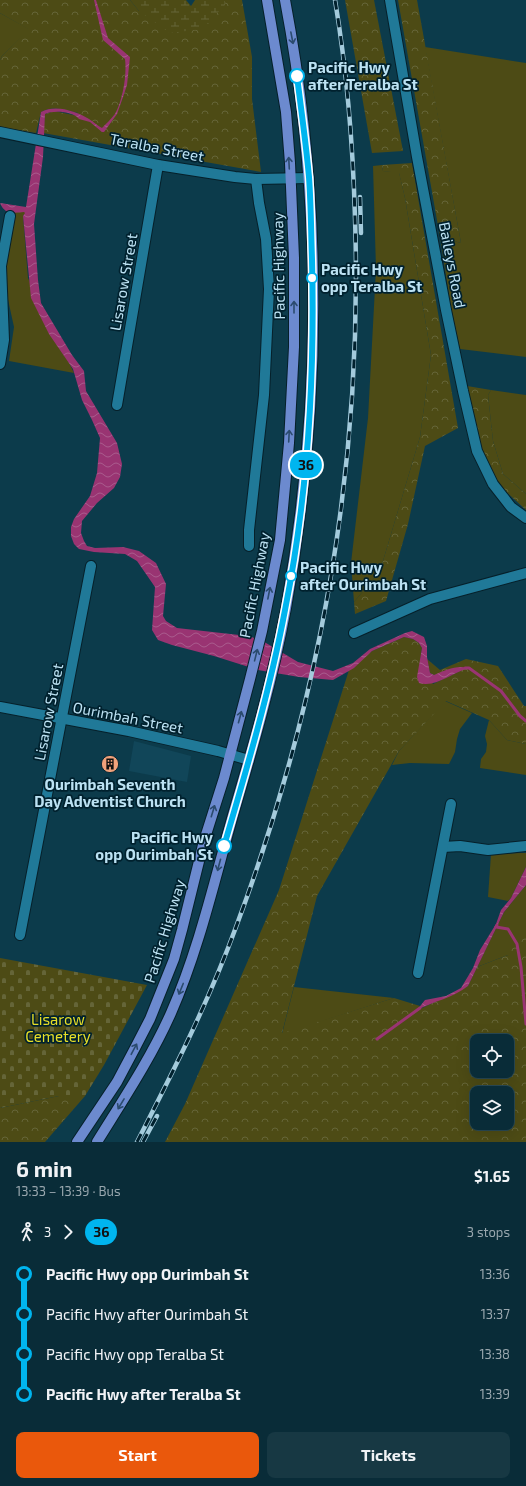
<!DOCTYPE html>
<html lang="en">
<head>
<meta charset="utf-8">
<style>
	body { margin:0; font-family:"Exo 2",sans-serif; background:#173843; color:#f1f3f6; height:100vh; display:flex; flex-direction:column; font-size:15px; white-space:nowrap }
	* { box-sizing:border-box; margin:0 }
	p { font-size:13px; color:#99a7ae }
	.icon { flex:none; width:22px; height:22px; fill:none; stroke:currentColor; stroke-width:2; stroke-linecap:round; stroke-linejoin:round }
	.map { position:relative; height:1142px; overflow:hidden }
	.drawer { display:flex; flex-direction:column; background:#092c38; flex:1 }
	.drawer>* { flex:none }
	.badge { padding:0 8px; border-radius:13px; font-size:14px; line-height:26px }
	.buttons { position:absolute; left:470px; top:1034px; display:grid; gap:8px }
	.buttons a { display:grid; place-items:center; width:44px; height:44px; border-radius:8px; background:#092c38; box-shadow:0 4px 16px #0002,0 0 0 1px #294853; font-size:20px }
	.map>.badge { position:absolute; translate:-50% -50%; box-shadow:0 0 0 2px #fff }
	.legs { display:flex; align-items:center; gap:6px; height:44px; padding:0 16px; font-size:13px }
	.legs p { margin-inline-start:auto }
	.summary { display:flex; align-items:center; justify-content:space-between; height:68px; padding:0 16px }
	h1 { font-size:22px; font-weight:700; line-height:30px }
	.cta { display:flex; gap:8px; margin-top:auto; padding:8px 16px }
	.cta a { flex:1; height:46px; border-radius:8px; background:#ea580c; color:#fff; font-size:16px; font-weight:700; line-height:46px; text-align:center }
	.cta a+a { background:#173843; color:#f1f3f6 }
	ul { padding:0 16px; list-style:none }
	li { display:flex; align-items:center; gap:14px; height:40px; font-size:15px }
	li i { display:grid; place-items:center; width:6px; height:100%; margin:0 5px; background:currentColor }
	li i::after { content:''; width:10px; height:10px; margin:-5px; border:3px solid; border-radius:50%; background:#092c38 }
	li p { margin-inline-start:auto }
	li:first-child i { background:linear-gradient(#0000 50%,currentColor 0) }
	li:last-child i { background:linear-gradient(currentColor 50%,#0000 0) }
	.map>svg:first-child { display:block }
	.built { fill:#114659 }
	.grass { fill:#4d4b15 }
	.forest { fill:url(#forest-crowns); fill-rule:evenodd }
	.wetland { fill:url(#wetland-marsh) }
	.cemetery { fill:url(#cemetery-stones) }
	.water { fill:url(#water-waves) }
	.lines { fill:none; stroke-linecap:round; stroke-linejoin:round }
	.stream { stroke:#993472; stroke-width:3 }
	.minor-casing { stroke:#06202a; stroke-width:12 }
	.major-casing { stroke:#06202a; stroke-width:12 }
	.minor { stroke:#207998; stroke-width:10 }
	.major { stroke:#6c8acf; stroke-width:10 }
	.rail-casing { stroke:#a4cbdc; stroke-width:4.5 }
	.rail { stroke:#00212e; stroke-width:3; stroke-dasharray:9; stroke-linecap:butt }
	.oneway { stroke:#2b4b6e }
	.line-1-casing { stroke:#fff; stroke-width:9 }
	.line-1 { stroke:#00b5ef; stroke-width:6 }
	.stop-1-dot { fill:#fff; stroke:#00b5ef; stroke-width:2 }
	.labels { text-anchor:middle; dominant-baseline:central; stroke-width:3.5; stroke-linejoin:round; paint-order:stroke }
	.stop-label { font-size:15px; font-weight:bold; fill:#bce2f3; stroke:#00212e; text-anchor:start }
	.street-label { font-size:15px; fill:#bce2f3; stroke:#00212e }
	.poi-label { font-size:15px; font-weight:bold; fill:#bce2f3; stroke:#00212e }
	.park-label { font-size:15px; fill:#e7df28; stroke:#00212e }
</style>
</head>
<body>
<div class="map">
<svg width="526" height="1142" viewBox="0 0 526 1142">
	<defs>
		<pattern id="forest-crowns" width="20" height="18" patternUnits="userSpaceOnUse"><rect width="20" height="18" fill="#4d4b15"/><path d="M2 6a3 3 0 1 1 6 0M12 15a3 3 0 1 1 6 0" fill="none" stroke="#656538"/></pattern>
		<pattern id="wetland-marsh" width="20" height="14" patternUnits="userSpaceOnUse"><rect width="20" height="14" fill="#4d4b15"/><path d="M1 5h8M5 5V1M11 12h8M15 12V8" fill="none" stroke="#656538"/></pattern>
		<pattern id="cemetery-stones" width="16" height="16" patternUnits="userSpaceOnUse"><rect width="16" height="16" fill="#4d4b15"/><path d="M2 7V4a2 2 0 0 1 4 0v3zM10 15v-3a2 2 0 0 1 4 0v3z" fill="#656538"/></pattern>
		<pattern id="water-waves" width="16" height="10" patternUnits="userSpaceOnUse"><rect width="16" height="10" fill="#993472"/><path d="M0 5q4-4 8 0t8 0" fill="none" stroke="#a95b8d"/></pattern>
	</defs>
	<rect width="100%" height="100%" fill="#0c3b4b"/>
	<!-- built -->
	<path class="built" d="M134,741L191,756L187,782L129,771Z"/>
	<!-- grass -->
	<g class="grass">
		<path d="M0,13L29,29L2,56L0,60Z"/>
		<path d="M425,47L526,63V357L460,349L451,308L440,237L461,243Z"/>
		<path d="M382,165L383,171L399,172L405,198L431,355L420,437L380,571L354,602L351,563L368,418L376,269L373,166Z"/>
		<path d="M14,207L28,211L23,216L28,278L74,373L9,361L14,327L7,295L6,266Z"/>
		<path d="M491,390L526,395V494L503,474L493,441L488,395Z"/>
		<path d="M445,701L472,713L460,729L457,739L455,752L449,764L410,763L392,765L399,751Z"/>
		<path d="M489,720L507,740L526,744V775L480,768L481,759L486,752L487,744L485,736Z"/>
		<path d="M521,853H526V867L511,898L508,901L488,897L491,854Z"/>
		<path d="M526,885V938H521L508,955L477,967L504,912Z"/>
		<path d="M294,987L394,998L282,1034Z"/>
	</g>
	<!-- forest -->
	<g class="forest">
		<path d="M0,0H130L139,11L225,5V0H242L252,57V99L261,172L43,133L45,114L54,111L78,116V113C66,110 53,105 41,112L36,133L0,127V60L2,56L28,29L0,13Z"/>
		<path d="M345,0H374L403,151L372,153Z"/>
		<path d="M398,0H417L461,243L440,237Z"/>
		<path d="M412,163L458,428L425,446L408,524L386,601L355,614L354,602L380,571L420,437L431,355L405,198L399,173L383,171L382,165Z"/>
		<path d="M467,386L491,390L488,395L493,441L503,474L526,494V510L500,486L483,453Z"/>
		<path d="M404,637L413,639L419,643L422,648L420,662L433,684L462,670L434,675L430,673L427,659L440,670L466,659L498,666L524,706H526V744L507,740L489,720L446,701L399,751L317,896L282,1033L394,998L420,1006L418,1010L468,986L477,967L508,955L509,942L521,938H526V1142H165L185,1104L279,890L349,670L372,651ZM477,1041H507V1071H477ZM477,1093H507V1123H477Z"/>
		<path d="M59,1096H85L45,1142H0V1108Z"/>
	</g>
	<!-- wetland -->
	<path class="wetland" d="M130,0H186L191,6L195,0H225V5L202,29L170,33L139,11Z"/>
	<!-- cemetery -->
	<path class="cemetery" d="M0,958L147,985L104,1065L85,1096H59L0,1108Z"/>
	<!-- water -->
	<g class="water">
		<path d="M94,0H96L108,38L130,57L127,85L123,97L117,114L104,132H102L90,122L79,119C73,111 53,110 45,114L43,157L34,224L38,280L41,303L72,355L84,371L86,391L117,443L122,464L120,477L114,488L97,503L82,521L81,533L84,541L87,546L95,548L123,547L139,551L156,563L166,584L163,616L166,621L177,628L248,636L261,640L298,662L333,671L353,663L370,649L405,633L412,631L424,637L427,646V657L430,673L434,675C446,670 456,665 469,668C453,672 436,688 419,683L417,677L422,648L419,643L413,639L404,637L372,651L354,668L333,680L299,677L258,670L214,656L172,645L158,640L152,630L155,587L137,561L125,554L94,552L79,549L74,544L71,536V527L74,519L90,496L97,473L100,438L92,420L82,400L73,369L49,334L31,298L23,216L25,213L24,212C13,213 5,215 0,203L26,207L41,112C55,104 76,111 89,119C94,122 98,126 102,128C106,124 111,119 115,114C123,100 127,74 125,59L103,40Z"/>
		<path d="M526,867V885L504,912L468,986C453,998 434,1001 417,1010L425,1000L446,996L461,988L473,968L480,950L496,924L501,910L511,898Z"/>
	</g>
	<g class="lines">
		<!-- stream -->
		<g class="stream">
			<path d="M465,668H469L501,691L520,716L526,721"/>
			<path d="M497,925L496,927L508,929L517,944L521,967L526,1024"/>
			<path d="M377,1039L420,1008"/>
		</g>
		<defs>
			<g id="minor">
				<path d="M390,0L417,157L446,310L463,391L477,451L493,484L511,507L526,518"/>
				<path d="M0,132L158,165L235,177L256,179L309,178"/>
				<path d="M0,364L4,340L1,266L10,216"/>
				<path d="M117,405L158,165"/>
				<path d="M249,546V530L264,395L269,289L266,239L259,203L256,179"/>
				<path d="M354,633L430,599L526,573"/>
				<path d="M0,707L129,731L218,751L249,760"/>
				<path d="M443,847L460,846L488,850L526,846"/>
				<path d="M20,935L91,566"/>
				<path d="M418,973L451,804"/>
			</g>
			<g id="major">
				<path d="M77,1142L117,1082L135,1048L150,1019L174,959L182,930L204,841L224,778L250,679L262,631L280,540L289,443L294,347V258L290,163L286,112L267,0"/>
				<path d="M97,1142C123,1100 151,1058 171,1013C199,949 214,882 233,815C253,747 273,678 286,608C322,408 323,200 285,0"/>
			</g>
		</defs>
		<!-- minor casing -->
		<use href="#minor" class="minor-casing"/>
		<!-- major casing -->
		<use href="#major" class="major-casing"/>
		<!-- minor -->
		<use href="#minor" class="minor"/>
		<!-- major -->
		<use href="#major" class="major"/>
		<defs>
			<g id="rail">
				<path d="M360,197L361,233"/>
				<path d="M137,1142C173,1072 209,1001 236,927C322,697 363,463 355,218C353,145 347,72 335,0"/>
				<path d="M143,1142L157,1116"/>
			</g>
		</defs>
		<!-- rail casing -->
		<use href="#rail" class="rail-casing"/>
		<!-- rail -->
		<use href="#rail" class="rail"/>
	</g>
	<!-- one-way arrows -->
	<defs><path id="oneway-shaft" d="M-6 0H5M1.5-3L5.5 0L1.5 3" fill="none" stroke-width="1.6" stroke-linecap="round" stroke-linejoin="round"/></defs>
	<g class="oneway">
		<use href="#oneway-shaft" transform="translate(292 38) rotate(79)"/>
		<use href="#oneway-shaft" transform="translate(289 163) rotate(-93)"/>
		<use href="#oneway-shaft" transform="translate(294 307) rotate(-90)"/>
		<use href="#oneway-shaft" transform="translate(289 436) rotate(-87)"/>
		<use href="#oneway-shaft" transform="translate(269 593) rotate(-79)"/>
		<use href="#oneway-shaft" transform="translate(256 655) rotate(-76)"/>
		<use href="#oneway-shaft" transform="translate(240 717) rotate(-75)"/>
		<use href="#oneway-shaft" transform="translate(213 811) rotate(-73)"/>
		<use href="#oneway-shaft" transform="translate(219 865) rotate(105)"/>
		<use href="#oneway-shaft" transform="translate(181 989) rotate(112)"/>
		<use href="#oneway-shaft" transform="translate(134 1049) rotate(-62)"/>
		<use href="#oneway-shaft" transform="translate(121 1104) rotate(121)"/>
	</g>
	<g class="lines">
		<defs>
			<path id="line-1" d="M224,846C247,768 270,690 285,610C308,495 315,377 312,259C311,232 311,204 309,177C306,143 301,109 297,76"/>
		</defs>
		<!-- line-1 casing -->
		<use href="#line-1" class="line-1-casing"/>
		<!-- line-1 -->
		<use href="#line-1" class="line-1"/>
	</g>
	<!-- icons -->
	<defs>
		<symbol id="building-disc" viewBox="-11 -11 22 22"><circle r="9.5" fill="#f1a27b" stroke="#00212e"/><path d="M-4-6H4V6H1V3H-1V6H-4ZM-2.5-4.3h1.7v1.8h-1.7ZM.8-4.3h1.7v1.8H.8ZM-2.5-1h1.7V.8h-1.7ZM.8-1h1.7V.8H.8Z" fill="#111"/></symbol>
	</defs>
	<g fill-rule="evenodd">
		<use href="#building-disc" x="100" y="754" width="20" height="20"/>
	</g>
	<!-- markers -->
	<g class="stop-1-dot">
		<circle cx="297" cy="76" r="7"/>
		<circle cx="312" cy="278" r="5"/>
		<circle cx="291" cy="576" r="5"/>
		<circle cx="224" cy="846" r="7"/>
	</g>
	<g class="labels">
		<!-- stop labels -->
		<g class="stop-label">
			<text x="308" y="67">Pacific Hwy<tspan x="308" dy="17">after Teralba St</tspan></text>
			<text x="321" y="269">Pacific Hwy<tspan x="321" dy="17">opp Teralba St</tspan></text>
			<text x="300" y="567">Pacific Hwy<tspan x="300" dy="17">after Ourimbah St</tspan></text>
			<text x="213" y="837" text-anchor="end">Pacific Hwy<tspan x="213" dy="17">opp Ourimbah St</tspan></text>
		</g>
		<!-- street labels -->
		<g class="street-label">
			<text transform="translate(157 147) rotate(11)">Teralba Street</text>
			<text transform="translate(453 265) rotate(79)">Baileys Road</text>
			<text transform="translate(278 266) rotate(-91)">Pacific Highway</text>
			<text transform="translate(123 282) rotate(-80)">Lisarow Street</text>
			<text transform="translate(254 585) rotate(-79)">Pacific Highway</text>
			<text transform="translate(48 712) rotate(-79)">Lisarow Street</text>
			<text transform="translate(128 717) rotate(11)">Ourimbah Street</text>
			<text transform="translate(164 931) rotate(-73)">Pacific Highway</text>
		</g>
		<!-- poi labels -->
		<g class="poi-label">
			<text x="110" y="784">Ourimbah Seventh<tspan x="110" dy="17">Day Adventist Church</tspan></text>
		</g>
		<!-- park labels -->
		<g class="park-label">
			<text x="58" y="1019">Lisarow<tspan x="58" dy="17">Cemetery</tspan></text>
		</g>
	</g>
</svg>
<div class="buttons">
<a><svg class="icon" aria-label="locate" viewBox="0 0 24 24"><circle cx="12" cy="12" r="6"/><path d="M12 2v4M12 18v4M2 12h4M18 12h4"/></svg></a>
<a><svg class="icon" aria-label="layers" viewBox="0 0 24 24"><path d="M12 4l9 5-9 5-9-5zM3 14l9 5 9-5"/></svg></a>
</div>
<b class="badge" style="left:306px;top:465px;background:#00b5ef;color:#111">36</b>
</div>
<section class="drawer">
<div class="summary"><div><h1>6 min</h1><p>13:33 – 13:39 · Bus</p></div><b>$1.65</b></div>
<div class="legs"><svg class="icon" aria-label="walk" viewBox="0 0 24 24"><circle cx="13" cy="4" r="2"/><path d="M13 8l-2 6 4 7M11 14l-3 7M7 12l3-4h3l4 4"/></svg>3<svg class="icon" aria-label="forward" viewBox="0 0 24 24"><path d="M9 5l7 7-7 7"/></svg><b class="badge" style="background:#00b5ef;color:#111">36</b><p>3 stops</p></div>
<ul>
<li><i style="color:#00b5ef"></i><b>Pacific Hwy opp Ourimbah St</b><p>13:36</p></li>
<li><i style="color:#00b5ef"></i><span>Pacific Hwy after Ourimbah St</span><p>13:37</p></li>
<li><i style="color:#00b5ef"></i><span>Pacific Hwy opp Teralba St</span><p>13:38</p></li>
<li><i style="color:#00b5ef"></i><b>Pacific Hwy after Teralba St</b><p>13:39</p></li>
</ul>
<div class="cta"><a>Start</a><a>Tickets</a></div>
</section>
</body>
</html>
